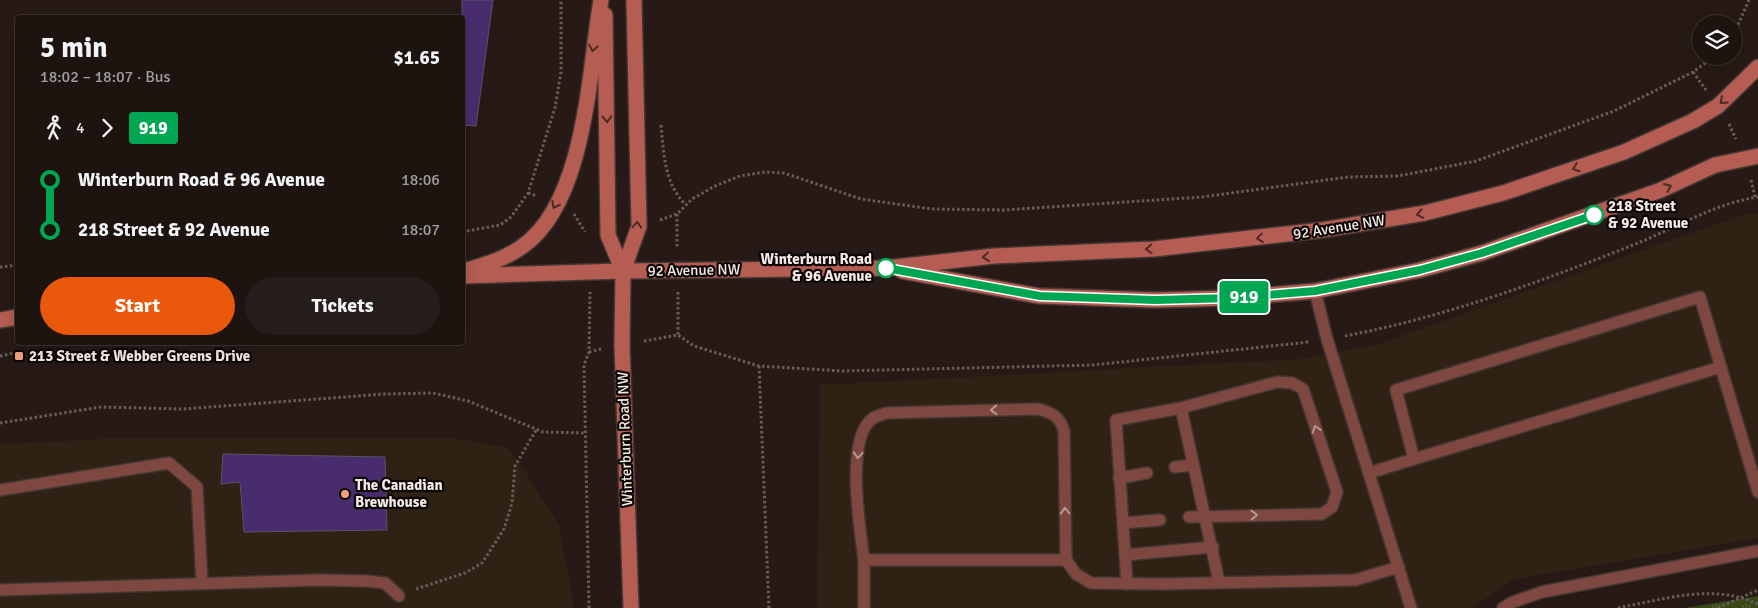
<!DOCTYPE html>
<html lang="en">
<head>
<meta charset="utf-8">
<style>
	body { margin:0; font-family:Signika,sans-serif; background:#251d19; color:#f1f3f6; height:100vh; display:flex; flex-direction:column; font-size:19px; white-space:nowrap }
	* { box-sizing:border-box; margin:0 }
	p { font-size:16px; color:#a09e9f }
	.icon { flex:none; width:28px; height:28px; fill:none; stroke:currentColor; stroke-width:2; stroke-linecap:round; stroke-linejoin:round }
	.map { position:relative; flex:1; overflow:hidden }
	.drawer { position:absolute; left:15px; top:15px; width:450px; height:330px; display:flex; flex-direction:column; background:#1d1410; border-radius:5px; box-shadow:0 5px 20px #0002,0 0 0 1px #3b3330 }
	.drawer>* { flex:none }
	.badge { padding:0 10px; border-radius:4px; font-size:18px; line-height:32px }
	.controls { position:absolute; left:1692px; top:15px; display:grid; gap:10px }
	.controls a { display:grid; place-items:center; width:50px; height:50px; border-radius:50%; background:#1d1410; box-shadow:0 5px 20px #0002,0 0 0 1px #3b3330; font-size:25px }
	.map>.badge { position:absolute; translate:-50% -50%; box-shadow:0 0 0 2px #fff }
	.legs { display:flex; align-items:center; gap:8px; height:55px; padding:0 25px; font-size:16px }
	.legs p { margin-inline-start:auto }
	.head { display:flex; align-items:center; justify-content:space-between; height:85px; padding:0 25px }
	h1 { font-size:28px; font-weight:700; line-height:38px }
	.action { display:flex; gap:10px; margin-top:auto; padding:10px 25px }
	.action a { flex:1; height:58px; border-radius:30px; background:#ea580c; color:#fff; font-size:20px; font-weight:700; line-height:58px; text-align:center }
	.action a+a { background:#251d19; color:#f1f3f6 }
	ul { padding:0 25px; list-style:none }
	li { display:flex; align-items:center; gap:18px; height:50px; font-size:19px }
	li i { display:grid; place-items:center; width:8px; height:100%; margin:0 6px; background:currentColor }
	li i::after { content:''; width:12px; height:12px; margin:-6px; border:4px solid; border-radius:50%; background:#1d1410 }
	li p { margin-inline-start:auto }
	li:first-child i { background:linear-gradient(#0000 50%,currentColor 0) }
	li:last-child i { background:linear-gradient(currentColor 50%,#0000 0) }
	.map>svg:first-child { display:block }
	.commercial { fill:#2f2215 }
	.park { fill:url(#park-tufts) }
	.building { fill:#492c6d; stroke:#595462 }
	.lines { fill:none; stroke-linecap:round; stroke-linejoin:round }
	.lane-casing { stroke:#443733; stroke-width:14 }
	.secondary-casing { stroke:#443733; stroke-width:18 }
	.path { stroke:#695d5a; stroke-width:3; stroke-dasharray:2.5 2.5; stroke-linecap:butt }
	.lane { stroke:#7e4740; stroke-width:11 }
	.secondary { stroke:#b55d52; stroke-width:15 }
	.oneway { stroke:#502924 }
	.oneway2 { stroke:#b89893 }
	.line-1-casing { stroke:#fff; stroke-width:11 }
	.line-1 { stroke:#00a651; stroke-width:8 }
	.stop-1-dot { fill:#fff; stroke:#00a651; stroke-width:2.5 }
	.poi-dot { fill:#f2a07f; stroke:#0c0705; stroke-width:2 }
	.labels { text-anchor:middle; dominant-baseline:central; stroke-width:4.5; stroke-linejoin:round; paint-order:stroke }
	.stop-label { font-size:15px; font-weight:bold; fill:#f3e9e6; stroke:#0c0705; text-anchor:start }
	.street-label { font-size:15px; fill:#f3e9e6; stroke:#0c0705 }
	.poi-label { font-size:15px; font-weight:bold; fill:#f3e9e6; stroke:#0c0705; text-anchor:start }
</style>
</head>
<body>
<div class="map">
<svg width="1758" height="608" viewBox="0 0 1758 608">
	<defs>
		<pattern id="park-tufts" width="24" height="20" patternUnits="userSpaceOnUse" patternTransform="scale(1.25)"><rect width="24" height="20" fill="#374715"/><path d="M3 7l-1-3M5 7V3M7 7l1-3M15 17l-1-3M17 17v-4M19 17l1-3" fill="none" stroke="#546237"/></pattern>
	</defs>
	<rect width="100%" height="100%" fill="#271a16"/>
	<!-- commercial -->
	<g class="commercial">
		<path d="M1748,213L1758,214V538L1515,579L1472,608H817L820,385L1301,359L1379,344Z"/>
		<path d="M104,439H459L508,448L521,465L559,525L574,608H0V444Z"/>
	</g>
	<!-- park -->
	<path class="park" d="M1758,596V608H1685Z"/>
	<!-- building -->
	<g class="building">
		<path d="M462,0H493L476,126L462,125Z"/>
		<path d="M223,454L385,457L387,530L244,532L240,482L221,484Z"/>
	</g>
	<g class="lines">
		<defs>
			<g id="lane">
				<path d="M1315,291L1327,339L1411,608"/>
				<path d="M1181,408L1277,382L1292,383L1303,389L1337,492L1332,507L1322,514L1189,517"/>
				<path d="M1414,459L1721,367"/>
				<path d="M1175,467L1193,465"/>
				<path d="M1369,473L1414,459L1396,390L1700,297L1758,492"/>
				<path d="M1119,478L1147,473"/>
				<path d="M0,490L169,463L197,487L202,583"/>
				<path d="M1123,523L1160,520"/>
				<path d="M1125,555L1213,547"/>
				<path d="M864,560C860,529 845,439 872,419C875,416 882,415 886,413L1038,409C1053,413 1060,417 1064,431L1066,560"/>
				<path d="M1127,584L1116,420L1181,408L1219,582"/>
				<path d="M0,590L317,580L366,581L385,583L399,596"/>
				<path d="M864,608V560H1066L1076,574L1091,583L1162,584L1355,580L1399,567"/>
				<path d="M1503,608L1513,602L1542,592L1758,551"/>
			</g>
			<g id="secondary">
				<path d="M605,15L608,235L623,271"/>
				<path d="M467,270C487,264 505,259 523,246C586,201 589,70 601,0"/>
				<path d="M902,271L1039,296L1155,300L1232,298L1315,291L1420,270L1482,253L1661,190L1715,165L1758,156"/>
				<path d="M462,276L623,271L886,268L994,256L1154,249L1322,230L1425,213L1503,193L1624,152L1693,121L1718,106L1758,67"/>
				<path d="M0,320L18,317"/>
				<path d="M631,608L622,345L623,271L639,226L634,0"/>
			</g>
		</defs>
		<!-- lane casing -->
		<use href="#lane" class="lane-casing"/>
		<!-- secondary casing -->
		<use href="#secondary" class="secondary-casing"/>
		<!-- path -->
		<g class="path">
			<path d="M1734,34L1749,0"/>
			<path d="M1693,72L1706,90"/>
			<path d="M1729,124L1736,139"/>
			<path d="M661,125C664,155 664,182 685,204"/>
			<path d="M1751,180L1755,197"/>
			<path d="M528,193L537,196"/>
			<path d="M574,214L585,232"/>
			<path d="M677,214V249"/>
			<path d="M660,220L677,214L692,199L715,186L740,176L765,172L784,173L861,199L932,209L1004,210L1202,197L1348,177L1398,176L1476,161L1614,111L1693,72L1715,56"/>
			<path d="M462,232L500,225L511,217L528,193L555,108L561,72V0"/>
			<path d="M0,267L18,265"/>
			<path d="M678,292V335"/>
			<path d="M1345,336C1445,317 1543,281 1638,243C1677,227 1716,203 1758,197"/>
			<path d="M644,341L678,335L694,346L759,366L842,371L1093,365L1309,342"/>
			<path d="M589,352L601,349"/>
			<path d="M0,356L14,353"/>
			<path d="M759,366L769,608"/>
			<path d="M0,423L101,407L183,409L385,394L433,393L468,401L543,432L586,433"/>
			<path d="M416,589L465,573L482,563L504,529L512,503L515,466L536,430"/>
			<path d="M589,608L584,365L589,352L590,292"/>
			<path d="M1618,608C1665,599 1713,583 1758,604"/>
			<path d="M1718,608L1758,590"/>
		</g>
		<!-- lane -->
		<use href="#lane" class="lane"/>
		<!-- secondary -->
		<use href="#secondary" class="secondary"/>
	</g>
	<!-- one-way arrows -->
	<defs><path id="oneway-chevron" d="M-2-3.5L2.5 0L-2 3.5" fill="none" stroke-width="1.6" stroke-linecap="round" stroke-linejoin="round" transform="scale(1.25)"/></defs>
	<g class="oneway">
		<use href="#oneway-chevron" transform="translate(593 48) rotate(99)"/>
		<use href="#oneway-chevron" transform="translate(1723 101) rotate(138)"/>
		<use href="#oneway-chevron" transform="translate(607 119) rotate(89)"/>
		<use href="#oneway-chevron" transform="translate(1576 168) rotate(161)"/>
		<use href="#oneway-chevron" transform="translate(1668 187) rotate(-24)"/>
		<use href="#oneway-chevron" transform="translate(555 205) rotate(118)"/>
		<use href="#oneway-chevron" transform="translate(1420 214) rotate(169)"/>
		<use href="#oneway-chevron" transform="translate(637 225) rotate(-86)"/>
		<use href="#oneway-chevron" transform="translate(1260 238) rotate(173)"/>
		<use href="#oneway-chevron" transform="translate(1149 249) rotate(177)"/>
		<use href="#oneway-chevron" transform="translate(986 257) rotate(174)"/>
	</g>
	<g class="oneway2">
		<use href="#oneway-chevron" transform="translate(994 410) rotate(178)"/>
		<use href="#oneway-chevron" transform="translate(1316 429) rotate(-108)"/>
		<use href="#oneway-chevron" transform="translate(858 455) rotate(94)"/>
		<use href="#oneway-chevron" transform="translate(1065 511) rotate(-91)"/>
		<use href="#oneway-chevron" transform="translate(1254 515) rotate(-1)"/>
	</g>
	<g class="lines">
		<defs>
			<path id="line-1" d="M886,268L1040,296L1155,300L1232,298L1315,291L1420,270L1482,253L1594,215"/>
		</defs>
		<!-- line-1 casing -->
		<use href="#line-1" class="line-1-casing"/>
		<!-- line-1 -->
		<use href="#line-1" class="line-1"/>
	</g>
	<!-- markers -->
	<g class="stop-1-dot">
		<circle cx="1594" cy="215" r="9"/>
		<circle cx="886" cy="268" r="9"/>
	</g>
	<g class="poi-dot">
		<rect x="14" y="351" width="10" height="10" rx="2.5"/>
		<circle cx="345" cy="494" r="5"/>
	</g>
	<g class="labels">
		<!-- stop labels -->
		<g class="stop-label">
			<text x="1608" y="206">218 Street<tspan x="1608" dy="17">&amp; 92 Avenue</tspan></text>
			<text x="872" y="259" text-anchor="end">Winterburn Road<tspan x="872" dy="17">&amp; 96 Avenue</tspan></text>
		</g>
		<!-- street labels -->
		<g class="street-label">
			<text transform="translate(1339 227) rotate(-9)">92 Avenue NW</text>
			<text transform="translate(694 270) rotate(-1)">92 Avenue NW</text>
			<text transform="translate(625 439) rotate(-92)">Winterburn Road NW</text>
		</g>
		<!-- poi labels -->
		<g class="poi-label">
			<text x="29" y="356">213 Street &amp; Webber Greens Drive</text>
			<text x="355" y="485">The Canadian<tspan x="355" dy="17">Brewhouse</tspan></text>
		</g>
	</g>
</svg>
<div class="controls">
<a><svg class="icon" aria-label="layers" viewBox="0 0 24 24"><path d="M12 4l9 5-9 5-9-5zM3 14l9 5 9-5"/></svg></a>
</div>
<b class="badge" style="left:1244px;top:297px;background:#00a651;color:#fff">919</b>
<section class="drawer">
<div class="head"><div><h1>5 min</h1><p>18:02 – 18:07 · Bus</p></div><b>$1.65</b></div>
<div class="legs"><svg class="icon" aria-label="walk" viewBox="0 0 24 24"><circle cx="13" cy="4" r="2"/><path d="M13 8l-2 6 4 7M11 14l-3 7M7 12l3-4h3l4 4"/></svg>4<svg class="icon" aria-label="forward" viewBox="0 0 24 24"><path d="M9 5l7 7-7 7"/></svg><b class="badge" style="background:#00a651;color:#fff">919</b></div>
<ul>
<li><i style="color:#00a651"></i><b>Winterburn Road &amp; 96 Avenue</b><p>18:06</p></li>
<li><i style="color:#00a651"></i><b>218 Street &amp; 92 Avenue</b><p>18:07</p></li>
</ul>
<div class="action"><a>Start</a><a>Tickets</a></div>
</section>
</div>
</body>
</html>
